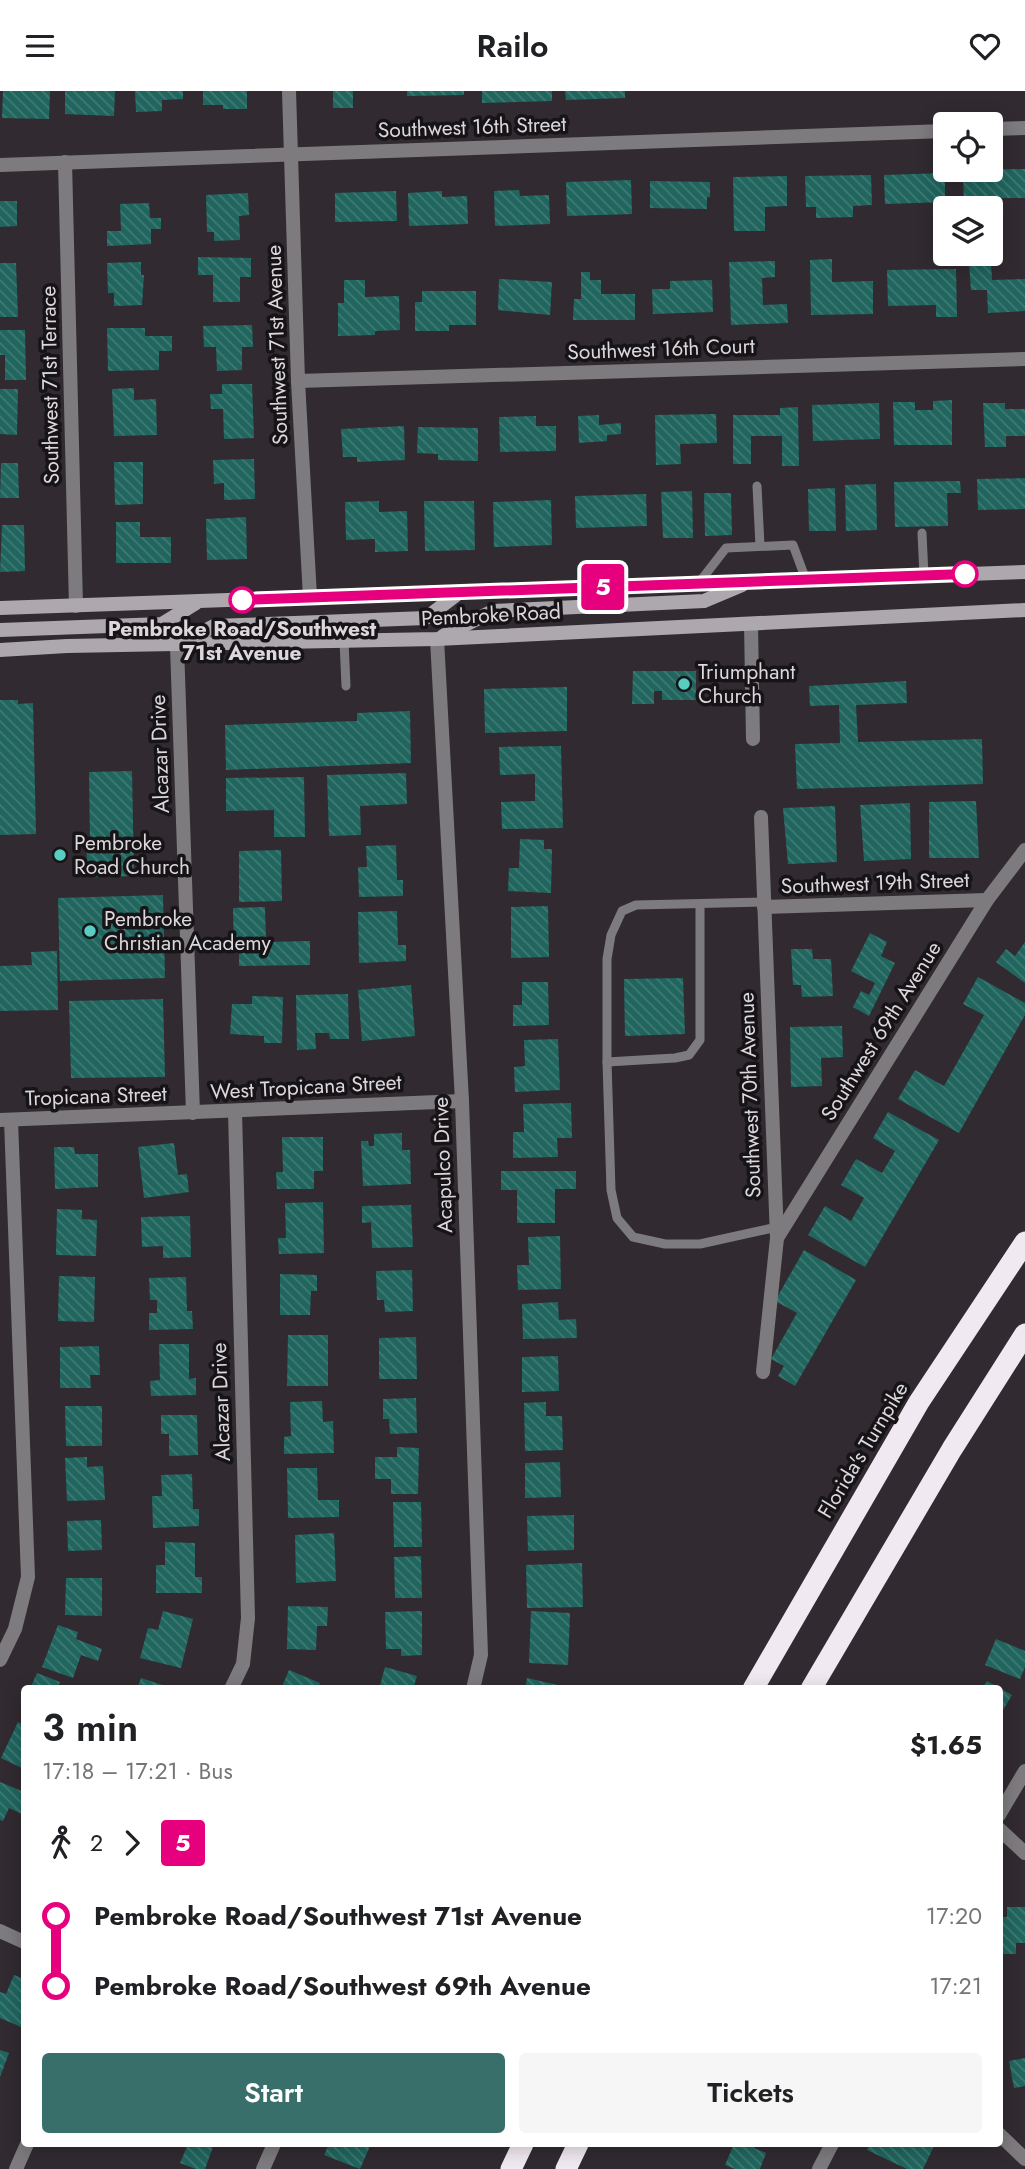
<!DOCTYPE html>
<html lang="en">
<head>
<meta charset="utf-8">
<style>
	body { margin:0; font-family:Jost,sans-serif; background:#f6f6f6; color:#202124; height:100vh; display:flex; flex-direction:column; font-size:26px; white-space:nowrap }
	* { box-sizing:border-box; margin:0 }
	p { font-size:23px; color:#757577 }
	.icon { flex:none; width:38px; height:38px; fill:none; stroke:currentColor; stroke-width:2; stroke-linecap:round; stroke-linejoin:round }
	.map { position:relative; flex:1; overflow:hidden }
	.panel { position:absolute; left:21px; top:1594px; width:982px; height:462px; display:flex; flex-direction:column; background:#fff; border-radius:7px; box-shadow:0 4px 18px #0003 }
	.panel>* { flex:none }
	.badge { padding:0 14px; border-radius:5px; font-size:24px; line-height:46px }
	.buttons { position:absolute; left:933px; top:21px; display:grid; gap:14px }
	.buttons a { display:grid; place-items:center; width:70px; height:70px; border-radius:7px; background:#fff; box-shadow:0 4px 18px #0003; font-size:35px }
	.map>.badge { position:absolute; translate:-50% -50%; box-shadow:0 0 0 4px #fff }
	.legs { display:flex; align-items:center; gap:10px; height:77px; padding:0 21px; font-size:23px }
	.legs p { margin-inline-start:auto }
	.overview { display:flex; align-items:center; justify-content:space-between; height:119px; padding:0 21px }
	h1 { font-size:38px; font-weight:600; line-height:52px }
	.primary-button { display:flex; gap:14px; margin-top:auto; padding:14px 21px }
	.primary-button a { flex:1; height:80px; border-radius:7px; background:#396f6b; color:#fff; font-size:28px; font-weight:600; line-height:80px; text-align:center }
	.primary-button a+a { background:#f6f6f6; color:#202124 }
	ul { padding:0 21px; list-style:none }
	li { display:flex; align-items:center; gap:24px; height:70px; font-size:26px }
	li i { display:grid; place-items:center; width:10px; height:100%; margin:0 9px; background:currentColor }
	li i::after { content:''; width:18px; height:18px; margin:-9px; border:5px solid; border-radius:50%; background:#fff }
	li p { margin-inline-start:auto }
	li:first-child i { background:linear-gradient(#0000 50%,currentColor 0) }
	li:last-child i { background:linear-gradient(currentColor 50%,#0000 0) }
	header { display:flex; justify-content:space-between; align-items:center; height:91px; padding:0 21px; background:#fff; font-size:32px; font-weight:600 }
	.map>svg:first-child { display:block }
	.building { fill:url(#building-back-hatch) }
	.lines { fill:none; stroke-linecap:round; stroke-linejoin:round }
	.service { stroke:#7e7b7e; stroke-width:9 }
	.minor { stroke:#7e7b7e; stroke-width:14 }
	.secondary { stroke:#ada8ad; stroke-width:14 }
	.motorway { stroke:#f1e9f1; stroke-width:21 }
	.line-1-casing { stroke:#fff; stroke-width:16 }
	.line-1 { stroke:#e6007e; stroke-width:10 }
	.stop-1-dot { fill:#fff; stroke:#e6007e; stroke-width:3.5 }
	.poi-dot { fill:#57cec1; stroke:#171417; stroke-width:2.5 }
	.labels { text-anchor:middle; dominant-baseline:central; stroke-width:7; stroke-linejoin:round; paint-order:stroke }
	.street-label { font-size:21px; fill:#dbd7db; stroke:#171417 }
	.stop-label { font-size:21px; font-weight:bold; fill:#dbd7db; stroke:#171417 }
	.poi-label { font-size:21px; fill:#dbd7db; stroke:#171417; text-anchor:start }
</style>
</head>
<body>
<header><svg class="icon" aria-label="menu" viewBox="0 0 24 24"><path d="M4 6h16M4 12h16M4 18h16"/></svg>Railo<svg class="icon" aria-label="heart" viewBox="0 0 24 24"><path d="M12 20l-8-8c-3-5 5-10 8-4 3-6 11-1 8 4z"/></svg></header>
<div class="map">
<svg width="1025" height="2078" viewBox="0 0 1025 2078">
	<defs>
		<pattern id="building-back-hatch" width="6" height="6" patternUnits="userSpaceOnUse" patternTransform="scale(1.75)"><rect width="6" height="6" fill="#20655e"/><path d="M-1 5l2 2M0 0l6 6M5-1l2 2" fill="none" stroke="#407a74"/></pattern>
	</defs>
	<rect width="100%" height="100%" fill="#312b31"/>
	<!-- building -->
	<g class="building">
		<path d="M3,0H50L49,28L2,27Z"/>
		<path d="M65,0H115L114,25L65,23Z"/>
		<path d="M135,0H183V8L162,9V20L136,21Z"/>
		<path d="M203,0H247V18H223V14H203Z"/>
		<rect x="333" y="0" width="20" height="17"/>
		<path d="M407,0H464V4L407,5Z"/>
		<path d="M482,0H552V10L482,12Z"/>
		<path d="M565,0H625V7L566,9Z"/>
		<path d="M1025,78V107H982V117H964L963,79Z"/>
		<path d="M945,82V111L885,113L884,84Z"/>
		<path d="M871,84L872,114L853,115V126L816,127V116H806L805,85Z"/>
		<path d="M787,85V115L765,116V140H734L733,86Z"/>
		<path d="M631,89L632,123L567,125L566,91Z"/>
		<path d="M650,90L710,91V106H707V118L650,117Z"/>
		<path d="M519,99L520,105L549,104L550,133L495,135L494,100Z"/>
		<path d="M396,100L397,130L335,131V102Z"/>
		<path d="M442,100V106L467,105L468,133L409,135L408,102Z"/>
		<path d="M248,102L249,124L239,125L240,149L214,150V141H207L206,104Z"/>
		<path d="M0,110H17V135L0,136Z"/>
		<path d="M149,112L150,127H161V138H151V153L107,155V140H121L120,113Z"/>
		<path d="M198,166L251,167V186H240V211H213V184H198Z"/>
		<path d="M832,168V191L873,190V223L811,224L810,169Z"/>
		<path d="M775,170V186L762,187L763,214L787,213L788,232L731,234L729,171Z"/>
		<path d="M141,171V184H144L142,214L114,215V202H108L107,172Z"/>
		<path d="M0,172H16L18,226H0Z"/>
		<path d="M991,172L992,189L1025,188V220L988,222L987,199H971L969,173Z"/>
		<path d="M956,178L957,226H936V214L888,215L887,179Z"/>
		<path d="M581,181H590V189H601V203H635V229H573L574,208H581Z"/>
		<path d="M499,188L552,191L550,224L498,219Z"/>
		<path d="M344,189H365V206L399,205L400,239L375,240V244L338,245V212H344Z"/>
		<path d="M712,189L713,221L653,223L652,198H670V190Z"/>
		<path d="M422,200H476V234H449V240H415V211H422Z"/>
		<path d="M252,234L253,256H242V279L217,280L216,256H204L203,235Z"/>
		<path d="M107,237H145V245H172V260H159V279L108,280Z"/>
		<path d="M0,239H25L26,289H5V264H0Z"/>
		<path d="M222,293H252L254,347L224,348L223,318H211L210,303H222Z"/>
		<path d="M134,297V309L156,308L157,344L114,345L112,298Z"/>
		<path d="M0,298H18L17,344L0,343Z"/>
		<path d="M952,309V354H894L893,311H915V319H933V310Z"/>
		<path d="M879,312L880,348L813,350L812,314Z"/>
		<path d="M983,312H1005V318H1025V345H1006V356H985Z"/>
		<path d="M798,316L799,375H782V345H751V373H733V324H780V317Z"/>
		<path d="M716,323L717,352L680,353L681,373L656,374L655,324Z"/>
		<path d="M599,324V334L621,332V343L607,344V350L579,352L578,325Z"/>
		<path d="M536,325V335H556V360L500,361L499,326Z"/>
		<path d="M404,335L405,369L357,371V366H343L341,338Z"/>
		<path d="M418,336L478,337V370L438,369V363L417,362Z"/>
		<path d="M254,368L255,408L224,409V392L214,393L213,369Z"/>
		<path d="M114,371H143V413L115,414Z"/>
		<path d="M1,372H18L19,407H0Z"/>
		<path d="M1025,387V418L978,419L977,388Z"/>
		<path d="M960,390L961,402H947L948,435L895,436L894,391Z"/>
		<path d="M876,393L877,439L846,440L845,394Z"/>
		<path d="M835,397L836,440H809L808,398Z"/>
		<path d="M692,400L693,447H663L661,401Z"/>
		<path d="M704,402H731L732,444L705,445Z"/>
		<path d="M646,403L647,435L576,437L575,405Z"/>
		<path d="M551,409L552,454L494,456L493,411Z"/>
		<path d="M379,410V421L407,420L408,460L375,461V448L346,449L345,411Z"/>
		<path d="M424,410H474L475,459L425,460Z"/>
		<path d="M246,426L247,468L207,469L206,428Z"/>
		<path d="M116,431H140V446H171V472H116Z"/>
		<path d="M2,434H24L25,480L0,481Z"/>
		<path d="M633,580H696V609H662V600H654V613H632Z"/>
		<path d="M906,590L907,612L856,614L858,651L982,648L983,693L797,698L795,653L840,652L839,614L810,615L809,595Z"/>
		<path d="M567,596V640L485,642L484,598Z"/>
		<path d="M0,609H18V613L33,612L36,743L0,744Z"/>
		<path d="M410,620L411,672L226,679L225,634L357,630V622Z"/>
		<path d="M561,655L563,737L502,738L501,711L535,710V683L500,684L499,656Z"/>
		<path d="M132,680L134,785L95,786L94,772H87L86,751H90L89,681Z"/>
		<path d="M406,682L407,713L360,715L361,744L329,745L327,684Z"/>
		<path d="M304,686L305,746H274V719L226,720V687Z"/>
		<path d="M976,710L979,767H929V711Z"/>
		<path d="M910,712L911,768L864,770L860,714Z"/>
		<path d="M835,715L837,771L788,773L783,717Z"/>
		<path d="M520,748L544,749V758H552L551,802L508,800L509,777H519Z"/>
		<path d="M396,754L397,789H403V805L359,806L358,776H367L366,755Z"/>
		<path d="M281,759L282,810L239,811V760Z"/>
		<path d="M163,804L165,887L60,890L58,807Z"/>
		<path d="M548,815L549,866L511,867V816Z"/>
		<path d="M265,816L266,851L310,850V874L239,875V861H234L233,817Z"/>
		<path d="M397,820L398,854H406V870L359,872L358,821Z"/>
		<path d="M870,842L887,851L881,865L895,872L869,925L853,916L861,900L869,904L875,892L851,880Z"/>
		<path d="M1025,851V892L996,871L1006,858L1015,865Z"/>
		<path d="M791,858H812L813,868H831L833,905L802,906L801,894H793Z"/>
		<path d="M57,860L58,919L0,920V875L32,874L31,861Z"/>
		<path d="M978,886L1025,912V924L959,1042L898,1008L915,979L944,995L984,924L963,913Z"/>
		<path d="M683,887L685,943L625,945L624,888Z"/>
		<path d="M522,891H548L549,934L513,935V914H522Z"/>
		<path d="M411,894L415,945L362,950L358,899Z"/>
		<path d="M348,903L349,948H330L329,942H315L316,958L297,959L296,904Z"/>
		<path d="M252,905L283,906L282,952H264V945L230,943L232,913H252Z"/>
		<path d="M163,908L165,986L71,987L69,910Z"/>
		<path d="M842,935L843,966L821,967L822,995L791,996L790,936Z"/>
		<path d="M558,948L560,999L515,1001L514,976L525,975L524,949Z"/>
		<path d="M571,1012L572,1047H557L558,1066L513,1067V1041H524L523,1013Z"/>
		<path d="M888,1021L939,1049L865,1176L808,1144L825,1115L851,1130L864,1107L841,1094L856,1068L882,1082L895,1060L873,1047Z"/>
		<path d="M402,1042V1059H410L411,1093L363,1095L361,1050H368L369,1055H374V1043Z"/>
		<path d="M282,1046H323V1080H314V1098H277L276,1081H283Z"/>
		<path d="M174,1052L178,1084L187,1083L189,1101L144,1107L138,1056Z"/>
		<path d="M54,1056H74L75,1063H98V1096L55,1098Z"/>
		<path d="M501,1080H576V1098H555V1132H517V1099H501Z"/>
		<path d="M323,1111L324,1162L279,1163L278,1147H286L285,1112Z"/>
		<path d="M411,1114L413,1156L372,1157L371,1131L362,1132V1115Z"/>
		<path d="M57,1118L82,1119V1128L97,1129L96,1165L56,1164Z"/>
		<path d="M190,1125L191,1166L163,1167V1155L142,1156L141,1126Z"/>
		<path d="M560,1145L561,1198L518,1199L517,1174H529L528,1146Z"/>
		<path d="M804,1159L856,1189L795,1295L778,1285L784,1275L771,1268L797,1222L775,1210Z"/>
		<path d="M412,1179L413,1220L385,1221L384,1209H377L376,1180Z"/>
		<path d="M280,1183L317,1184V1200H311L310,1224H280Z"/>
		<path d="M59,1185L95,1186L94,1231L58,1230Z"/>
		<path d="M186,1186L187,1220H192L193,1238L149,1239V1222H157V1209H150L149,1187Z"/>
		<path d="M558,1211L559,1229L576,1228L577,1247L523,1248L522,1213Z"/>
		<path d="M288,1244H328V1295H287Z"/>
		<path d="M416,1246L417,1288H379V1247Z"/>
		<path d="M159,1253H189V1288L196,1287V1304L151,1305L150,1290L160,1289Z"/>
		<path d="M99,1255L100,1284H90L91,1297H60V1256Z"/>
		<path d="M558,1265L559,1300L522,1301V1266Z"/>
		<path d="M416,1307L417,1342L390,1343L389,1328H383V1308Z"/>
		<path d="M322,1310L323,1331L333,1330L334,1362L284,1363V1346L291,1345L290,1311Z"/>
		<path d="M546,1311V1325H562L563,1359L525,1360L524,1312Z"/>
		<path d="M65,1315H102V1355H66Z"/>
		<path d="M161,1324H197L198,1364L169,1365V1343H161Z"/>
		<path d="M397,1356L419,1357L418,1403H391V1388H375V1366H397Z"/>
		<path d="M87,1366V1376L103,1375L105,1409L67,1410L65,1367Z"/>
		<path d="M560,1371L561,1406L525,1407V1372Z"/>
		<path d="M287,1377H317L318,1409H339V1426L288,1427Z"/>
		<path d="M192,1383L193,1418H199V1435L153,1437L152,1405H162L161,1384Z"/>
		<path d="M393,1411H421L422,1456H394Z"/>
		<path d="M574,1424V1459L528,1460L527,1425Z"/>
		<path d="M101,1429L102,1459L68,1460L67,1430Z"/>
		<path d="M334,1442L336,1490L296,1492L295,1444Z"/>
		<path d="M165,1451L195,1452V1486H202V1502H156V1474H165Z"/>
		<path d="M421,1465L422,1507H395L394,1466Z"/>
		<path d="M582,1472L583,1516L527,1517L526,1474Z"/>
		<path d="M66,1487H102V1525L65,1524Z"/>
		<path d="M288,1515L328,1516L327,1535H317L316,1559L287,1558Z"/>
		<path d="M163,1520L193,1528L181,1577L140,1567L148,1537L158,1539Z"/>
		<path d="M422,1520V1564L401,1565V1558H386L385,1521Z"/>
		<path d="M531,1520L570,1522L568,1574L529,1572Z"/>
		<path d="M58,1534L78,1541L76,1548L102,1558L98,1570L81,1564L73,1587L42,1576Z"/>
		<path d="M996,1548L1025,1560V1576L1020,1588L985,1574Z"/>
		<path d="M385,1576L417,1585L413,1598H379Z"/>
		<path d="M289,1579L320,1592L317,1598H281Z"/>
		<path d="M37,1582L60,1591L57,1598H30Z"/>
		<path d="M141,1587L169,1596V1598H137Z"/>
		<path d="M527,1587L571,1597V1598H525Z"/>
		<path d="M987,1590L1012,1604L999,1626V1598H982Z"/>
		<path d="M18,1631L24,1634V1678L1,1667Z"/>
		<path d="M0,1691L24,1701V1724L9,1717L3,1730L0,1729Z"/>
		<path d="M1007,1816H1025V1852H1016V1863H999V1826H1007Z"/>
		<path d="M14,1884L24,1888V1928L21,1936L0,1927V1901L6,1903Z"/>
		<path d="M0,1959L9,1962L0,1986Z"/>
		<path d="M1025,1967V1995L1014,1997L1009,1970Z"/>
		<path d="M188,2053H214L205,2078H196L180,2072Z"/>
		<path d="M329,2053H371L360,2078L324,2064Z"/>
		<path d="M734,2053H756L754,2057L766,2062L760,2078H735L725,2074Z"/>
		<path d="M870,2053H935L923,2078H907L867,2059Z"/>
	</g>
	<g class="lines">
		<!-- service -->
		<g class="service">
			<path d="M757,395L760,455"/>
			<path d="M922,442L924,485"/>
			<path d="M698,493L726,457L793,454L806,489"/>
			<path d="M344,550L346,595"/>
			<path d="M764,811L636,814L622,820L611,844L607,868V971L611,1099L617,1127L633,1146L665,1153H700L777,1136"/>
			<path d="M607,971L675,967L689,964L700,949V813"/>
		</g>
		<!-- minor -->
		<g class="minor">
			<path d="M289,0L298,290L310,506"/>
			<path d="M990,38L1025,37"/>
			<path d="M65,71L76,515"/>
			<path d="M0,74L945,40"/>
			<path d="M298,290L1025,268"/>
			<path d="M751,533L753,648"/>
			<path d="M437,548L462,1010L481,1564L473,1598"/>
			<path d="M177,555L193,1022"/>
			<path d="M761,726L777,1147L763,1281"/>
			<path d="M764,816L987,809"/>
			<path d="M0,1029L462,1010"/>
			<path d="M777,1147L987,809L1025,759"/>
			<path d="M0,1569L15,1538L28,1486L11,1029"/>
			<path d="M231,1598L243,1573L248,1527L235,1020"/>
			<path d="M999,1724L1025,1680"/>
			<path d="M999,1738L1025,1762"/>
			<path d="M0,1840L24,1851"/>
			<path d="M999,2043L1025,2068"/>
			<path d="M16,2078L27,2053"/>
			<path d="M263,2078L274,2053"/>
			<path d="M819,2078L832,2053"/>
		</g>
		<!-- secondary -->
		<g class="secondary">
			<path d="M0,517L1025,481"/>
			<path d="M0,539L162,533L196,512"/>
			<path d="M443,545L493,520L704,510L742,494"/>
			<path d="M181,552L214,535L426,527L460,501"/>
			<path d="M0,559L67,555L437,548L1025,519"/>
		</g>
		<!-- motorway -->
		<g class="motorway">
			<path d="M753,1598L919,1311L1025,1151"/>
			<path d="M811,1598L952,1358L1025,1243"/>
			<path d="M511,2078L523,2053"/>
			<path d="M566,2078L578,2053"/>
		</g>
	</g>
	<g class="lines">
		<defs>
			<path id="line-1" d="M242,509L965,483"/>
		</defs>
		<!-- line-1 casing -->
		<use href="#line-1" class="line-1-casing"/>
		<!-- line-1 -->
		<use href="#line-1" class="line-1"/>
	</g>
	<!-- markers -->
	<g class="stop-1-dot">
		<circle cx="965" cy="483" r="12"/>
		<circle cx="242" cy="509" r="12"/>
	</g>
	<g class="poi-dot">
		<circle cx="684" cy="593" r="7"/>
		<circle cx="60" cy="764" r="7"/>
		<circle cx="90" cy="840" r="7"/>
	</g>
	<g class="labels">
		<!-- street labels -->
		<g class="street-label">
			<text transform="translate(472 36) rotate(-2)">Southwest 16th Street</text>
			<text transform="translate(277 254) rotate(-92)">Southwest 71st Avenue</text>
			<text transform="translate(661 258) rotate(-2)">Southwest 16th Court</text>
			<text transform="translate(50 294) rotate(-91)">Southwest 71st Terrace</text>
			<text transform="translate(491 524) rotate(-3)">Pembroke Road</text>
			<text transform="translate(160 663) rotate(-92)">Alcazar Drive</text>
			<text transform="translate(875 792) rotate(-2)">Southwest 19th Street</text>
			<text transform="translate(881 940) rotate(-58)">Southwest 69th Avenue</text>
			<text transform="translate(306 996) rotate(-3)">West Tropicana Street</text>
			<text transform="translate(750 1004) rotate(-92)">Southwest 70th Avenue</text>
			<text transform="translate(96 1005) rotate(-2)">Tropicana Street</text>
			<text transform="translate(443 1074) rotate(-92)">Acapulco Drive</text>
			<text transform="translate(221 1311) rotate(-92)">Alcazar Drive</text>
			<text transform="translate(863 1359) rotate(-59)">Florida's Turnpike</text>
		</g>
		<!-- stop labels -->
		<g class="stop-label">
			<text x="242" y="538">Pembroke Road/Southwest<tspan x="242" dy="24">71st Avenue</tspan></text>
		</g>
		<!-- poi labels -->
		<g class="poi-label">
			<text x="698" y="581">Triumphant<tspan x="698" dy="24">Church</tspan></text>
			<text x="74" y="752">Pembroke<tspan x="74" dy="24">Road Church</tspan></text>
			<text x="104" y="828">Pembroke<tspan x="104" dy="24">Christian Academy</tspan></text>
		</g>
	</g>
</svg>
<div class="buttons">
<a><svg class="icon" aria-label="locate" viewBox="0 0 24 24"><circle cx="12" cy="12" r="6"/><path d="M12 2v4M12 18v4M2 12h4M18 12h4"/></svg></a>
<a><svg class="icon" aria-label="layers" viewBox="0 0 24 24"><path d="M12 4l9 5-9 5-9-5zM3 14l9 5 9-5"/></svg></a>
</div>
<b class="badge" style="left:603px;top:496px;background:#e6007e;color:#fff">5</b>
<section class="panel">
<div class="overview"><div><h1>3 min</h1><p>17:18 – 17:21 · Bus</p></div><b>$1.65</b></div>
<div class="legs"><svg class="icon" aria-label="walk" viewBox="0 0 24 24"><circle cx="13" cy="4" r="2"/><path d="M13 8l-2 6 4 7M11 14l-3 7M7 12l3-4h3l4 4"/></svg>2<svg class="icon" aria-label="forward" viewBox="0 0 24 24"><path d="M9 5l7 7-7 7"/></svg><b class="badge" style="background:#e6007e;color:#fff">5</b></div>
<ul>
<li><i style="color:#e6007e"></i><b>Pembroke Road/Southwest 71st Avenue</b><p>17:20</p></li>
<li><i style="color:#e6007e"></i><b>Pembroke Road/Southwest 69th Avenue</b><p>17:21</p></li>
</ul>
<div class="primary-button"><a>Start</a><a>Tickets</a></div>
</section>
</div>
</body>
</html>
